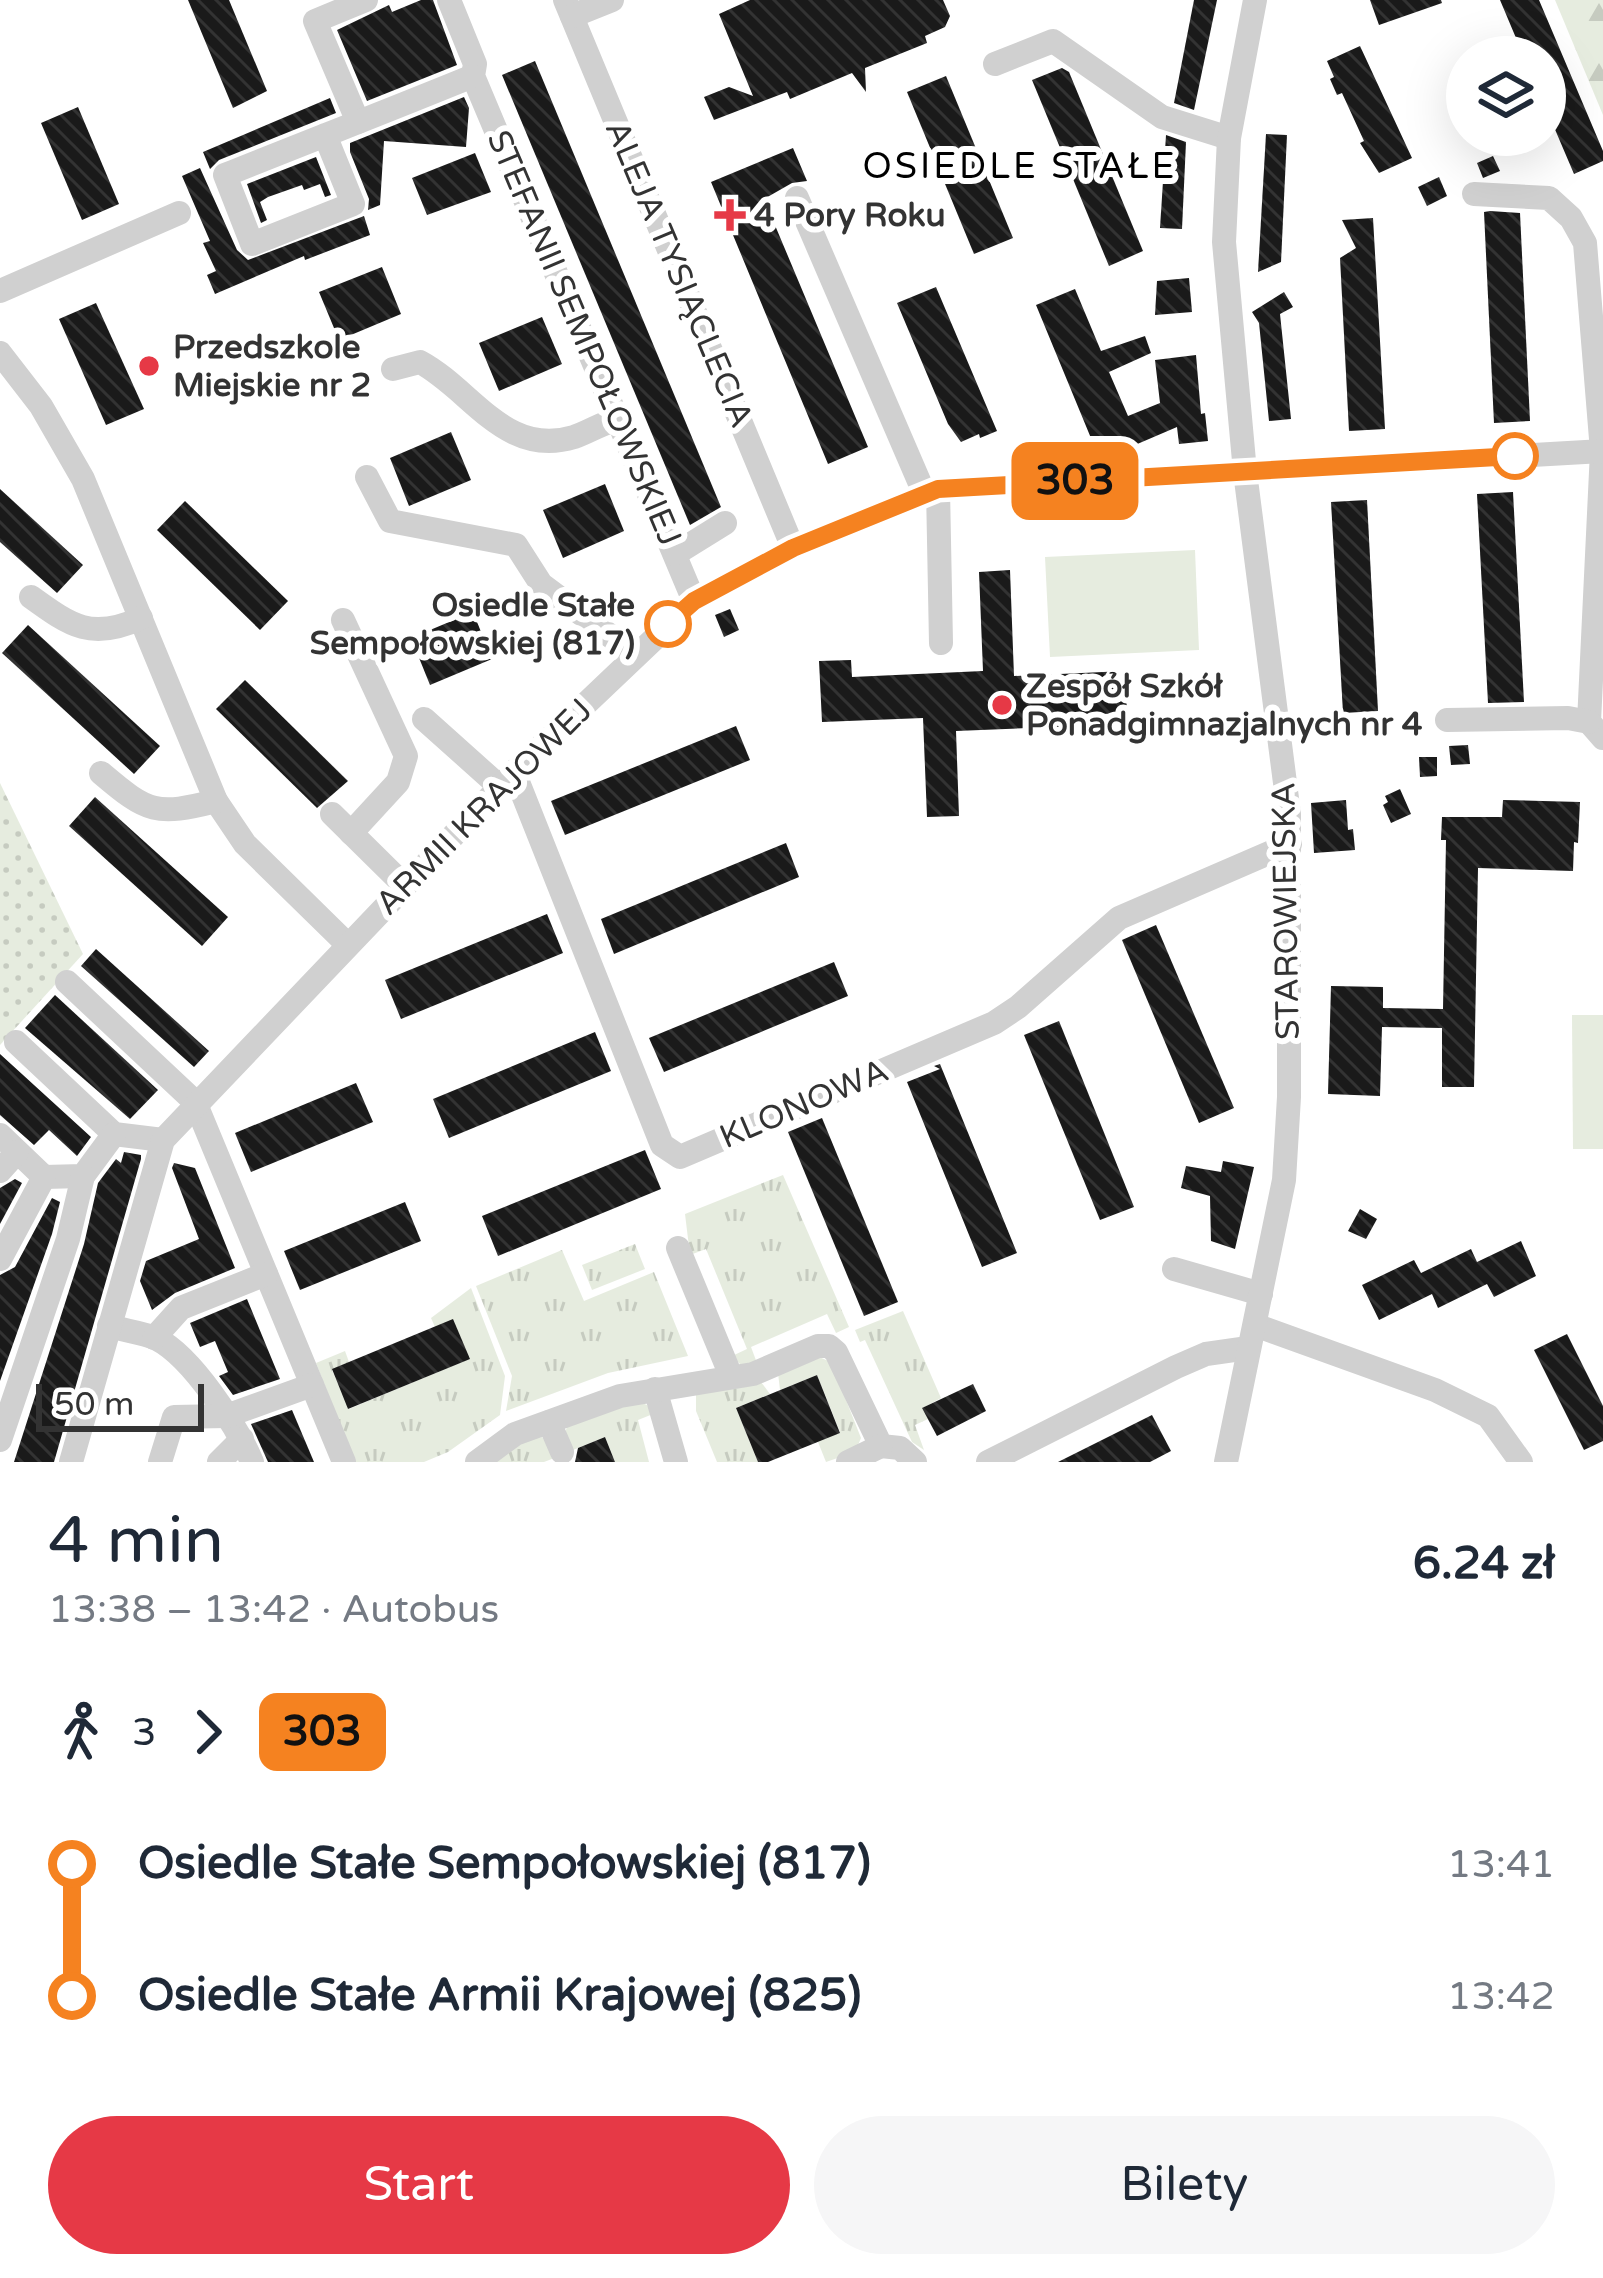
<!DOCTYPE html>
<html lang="pl">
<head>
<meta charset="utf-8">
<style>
	body { margin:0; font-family:"Varela Round",sans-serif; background:#f6f6f7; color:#1f2937; height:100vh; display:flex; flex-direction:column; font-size:45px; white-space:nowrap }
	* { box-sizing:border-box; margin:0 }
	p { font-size:39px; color:#747a83 }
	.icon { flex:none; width:66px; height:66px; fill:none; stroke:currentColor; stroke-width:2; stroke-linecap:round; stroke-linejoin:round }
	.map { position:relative; height:1462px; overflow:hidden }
	.side { display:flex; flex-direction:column; background:#fff; flex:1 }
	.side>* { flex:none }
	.badge { padding:0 24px; border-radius:18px; font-size:42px; line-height:78px }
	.tools { position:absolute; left:1446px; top:36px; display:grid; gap:24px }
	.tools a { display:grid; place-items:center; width:120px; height:120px; border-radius:50%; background:#fff; box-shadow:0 12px 48px #0002; font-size:60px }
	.scale { position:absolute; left:36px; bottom:30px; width:168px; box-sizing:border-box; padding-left:12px; border:6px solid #333; border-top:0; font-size:33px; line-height:42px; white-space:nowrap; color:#333; -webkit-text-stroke:9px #fff; paint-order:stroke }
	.map>.badge { position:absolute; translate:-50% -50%; box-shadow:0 0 0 6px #fff }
	.legs { display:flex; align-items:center; gap:18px; height:132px; padding:0 48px; font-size:39px }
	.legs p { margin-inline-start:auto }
	.head { display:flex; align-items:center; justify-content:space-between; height:204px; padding:0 48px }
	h1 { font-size:66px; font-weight:600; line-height:90px }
	.action { display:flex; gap:24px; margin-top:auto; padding:24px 48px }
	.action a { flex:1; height:138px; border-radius:72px; background:#e63946; color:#fff; font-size:48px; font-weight:600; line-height:138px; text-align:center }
	.action a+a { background:#f6f6f7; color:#1f2937 }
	ul { padding:0 48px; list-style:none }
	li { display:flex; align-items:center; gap:42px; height:132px; font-size:45px }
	li i { display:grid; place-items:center; width:18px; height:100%; margin:0 15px; background:currentColor }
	li i::after { content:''; width:30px; height:30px; margin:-15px; border:9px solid; border-radius:50%; background:#fff }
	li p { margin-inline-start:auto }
	li:first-child i { background:linear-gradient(#0000 50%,currentColor 0) }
	li:last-child i { background:linear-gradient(currentColor 50%,#0000 0) }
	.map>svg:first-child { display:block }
	.grass { fill:url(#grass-tufts) }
	.forest { fill:url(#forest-firs) }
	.garden { fill:url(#garden-dots) }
	.pitch { fill:#e6ecdf }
	.building { fill:url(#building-back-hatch) }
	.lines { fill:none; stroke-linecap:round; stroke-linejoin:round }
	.minor { stroke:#d0d0d0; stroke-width:24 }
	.line-1-casing { stroke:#fff; stroke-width:27 }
	.line-1 { stroke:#f58220; stroke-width:18 }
	.poi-dot { fill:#e63946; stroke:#fff; stroke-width:4.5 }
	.stop-1-dot { fill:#fff; stroke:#f58220; stroke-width:6 }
	.labels { text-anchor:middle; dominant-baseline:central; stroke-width:12; stroke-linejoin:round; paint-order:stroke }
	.poi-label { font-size:33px; font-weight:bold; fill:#333; stroke:#fff; text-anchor:start }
	.street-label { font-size:33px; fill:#333; stroke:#fff }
	.stop-label { font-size:33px; font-weight:bold; fill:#333; stroke:#fff; text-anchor:end }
	.neighbourhood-label { font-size:36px; letter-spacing:3px; fill:#000; stroke:#fff }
</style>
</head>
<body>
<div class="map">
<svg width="1603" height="1462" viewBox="0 0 1603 1462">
	<defs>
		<pattern id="grass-tufts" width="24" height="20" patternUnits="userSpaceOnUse" patternTransform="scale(3)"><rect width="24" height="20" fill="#e6ecdf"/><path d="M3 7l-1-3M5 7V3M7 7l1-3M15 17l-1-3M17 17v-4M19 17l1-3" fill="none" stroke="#c6cbc0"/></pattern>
		<pattern id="forest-firs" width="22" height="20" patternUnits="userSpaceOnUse" patternTransform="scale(3)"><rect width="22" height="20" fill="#e6ecdf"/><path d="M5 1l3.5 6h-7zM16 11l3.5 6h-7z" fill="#c6cbc0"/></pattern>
		<pattern id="garden-dots" width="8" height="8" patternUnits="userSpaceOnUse" patternTransform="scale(3)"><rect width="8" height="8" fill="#e6ecdf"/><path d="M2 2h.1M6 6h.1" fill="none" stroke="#c6cbc0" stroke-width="1.8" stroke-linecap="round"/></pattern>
		<pattern id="building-back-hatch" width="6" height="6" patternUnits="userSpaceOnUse" patternTransform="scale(3)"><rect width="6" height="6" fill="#1a1a1a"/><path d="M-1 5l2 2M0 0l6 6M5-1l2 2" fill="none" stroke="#333"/></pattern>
	</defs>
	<rect width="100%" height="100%" fill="#fff"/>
	<!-- grass -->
	<g class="grass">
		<path d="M783,1175L849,1327L836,1333L827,1314L751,1347L757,1363L741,1365L732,1356L747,1349L706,1249L690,1255L685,1214Z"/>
		<path d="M635,1244L645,1269L592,1290L582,1265Z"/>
		<path d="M562,1250L584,1301L654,1272L688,1356L608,1373L506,1411L512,1376L476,1286Z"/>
		<path d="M471,1288L505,1376L500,1415L448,1452L424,1462H355L316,1363L345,1351L349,1362L332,1370L349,1409L469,1359L453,1320L435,1327L431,1318Z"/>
		<path d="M903,1311L941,1398L923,1408L928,1419L915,1425L924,1450L912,1442L865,1340L860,1342L855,1330Z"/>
		<path d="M819,1357L831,1362L861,1438L855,1452L826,1462L818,1442L840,1432L817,1375L780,1390L778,1373Z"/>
		<path d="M761,1382L770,1394L736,1408L758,1462H717L696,1411V1389Z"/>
		<path d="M637,1401L647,1405L653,1414L638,1420L649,1462H615L605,1437L568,1452L564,1435L567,1427Z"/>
		<path d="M542,1437L557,1457L544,1462H492L529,1438Z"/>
	</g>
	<!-- forest -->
	<path class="forest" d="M1555,0H1603V115Z"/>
	<!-- garden -->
	<path class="garden" d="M0,783L83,954L0,1045Z"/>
	<!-- pitch -->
	<g class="pitch">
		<path d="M1195,550L1199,650L1050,657L1045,557Z"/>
		<path d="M1572,1015H1603V1149H1573Z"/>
	</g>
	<!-- building -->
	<g class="building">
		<path d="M188,0H229L267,91L233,108Z"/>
		<path d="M421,0H433L457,65L367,101L337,30L389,5L392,12Z"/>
		<path d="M750,0H943L950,16L945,27L925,36L927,43L865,68L866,92L852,73L790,99L787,92L714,120L704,97L729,87L753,96L719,14Z"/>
		<path d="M1194,0H1217L1194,110L1174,103Z"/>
		<path d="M1370,0H1441L1442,3L1379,25Z"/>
		<path d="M1500,0H1539L1603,151V161L1574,174L1545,106V57H1524Z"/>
		<path d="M1360,46L1412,158L1379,173L1360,143L1364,141L1342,93L1337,95L1330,79L1334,77L1327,61Z"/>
		<path d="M535,61L721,507L690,525L502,75Z"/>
		<path d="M1062,68L1069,72L1143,251L1109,266L1032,80Z"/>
		<path d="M946,76L1013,238L974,254L907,92Z"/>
		<path d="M464,97L469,108L466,147L384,141L380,205L368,210L369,199L350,152V143Z"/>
		<path d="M330,98L336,113L219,160L210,169L203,152Z"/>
		<path d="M78,107L119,204L82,220L41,123Z"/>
		<path d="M1266,134L1287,135L1281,262L1258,272Z"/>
		<path d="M1166,135L1186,142L1182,229L1160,228Z"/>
		<path d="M793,148L807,181L792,183L764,199L868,447L828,464L711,182Z"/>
		<path d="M475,153L491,192L427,215L412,178Z"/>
		<path d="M1493,156L1500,171L1483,178L1477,163Z"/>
		<path d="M316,157L331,195L325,197L320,184L304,190L302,185L268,197L260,202L267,220L261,223L247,184Z"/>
		<path d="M200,168L237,250L248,260L364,216L370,235L305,260L304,256L215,294L207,275L216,271L203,243L210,241L182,176Z"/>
		<path d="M1439,177L1447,196L1427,206L1418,187Z"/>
		<path d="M1490,211L1520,213L1530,421L1494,423L1484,212Z"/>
		<path d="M1373,218L1385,429L1349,431L1340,258L1356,248L1342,220Z"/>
		<path d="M382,267L401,314L339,340L319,292Z"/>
		<path d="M1189,278L1192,312L1155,315L1157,281Z"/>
		<path d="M936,287L997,431L980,438L979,434L961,442L948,424L897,303Z"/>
		<path d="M1075,289L1101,351L1145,336L1151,353L1109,372L1128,416L1160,403L1155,360L1196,355L1201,414L1205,413L1208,441L1179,444L1177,427L1100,460L1036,305Z"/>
		<path d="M1284,292L1293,307L1280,314L1291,419L1269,421L1259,323L1252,312Z"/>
		<path d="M96,303L144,409L106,425L59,319Z"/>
		<path d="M542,317L562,364L499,391L479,343Z"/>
		<path d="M451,432L471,480L409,506L390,458Z"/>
		<path d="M605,484L624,531L563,558L543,510Z"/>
		<path d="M0,489L83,565L57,593L0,542Z"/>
		<path d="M1513,492L1524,702L1488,703L1477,494Z"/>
		<path d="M1367,500L1378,711L1343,713L1331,502Z"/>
		<path d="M185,501L288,601L260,630L157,530Z"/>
		<path d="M1010,570L1014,676L1125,671L1127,713L1076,715V726L956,731L959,816L927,817L923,718L822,722L819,661L851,660L852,677L983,671L979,572Z"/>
		<path d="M730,609L739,630L724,637L715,615Z"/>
		<path d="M473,612L492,659L430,685L411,638Z"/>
		<path d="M28,625L160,746L134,774L2,653Z"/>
		<path d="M245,680L348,781L317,808L216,709Z"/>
		<path d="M736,726L750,760L565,835L551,801Z"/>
		<path d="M1468,745L1470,764L1451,765L1449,746Z"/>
		<path d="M1419,757H1437V776L1420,777Z"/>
		<path d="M1400,789L1411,814L1391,823L1383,805L1388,802L1385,796Z"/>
		<path d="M95,797L228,917L202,946L69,826Z"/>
		<path d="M1346,800L1348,830L1353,829L1355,850L1314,853L1311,803Z"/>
		<path d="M1503,800L1580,802L1578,843L1574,842L1573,871L1478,868L1474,1087H1442V1028L1382,1027L1380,1096L1328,1094L1331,986L1383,987V1008L1443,1009L1446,840H1441L1442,817H1502Z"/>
		<path d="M786,843L799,877L614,954L601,919Z"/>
		<path d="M547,914L563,953L401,1019L385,980Z"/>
		<path d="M1156,925L1234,1108L1199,1123L1122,940Z"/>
		<path d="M96,949L209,1051L194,1067L81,966Z"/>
		<path d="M834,962L848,996L664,1072L649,1038Z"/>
		<path d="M55,995L158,1090L130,1119L25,1028Z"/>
		<path d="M1059,1021L1134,1207L1100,1220L1024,1035Z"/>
		<path d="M595,1032L611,1071L449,1138L433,1099Z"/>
		<path d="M0,1054L91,1137L77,1156L49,1130L34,1145L0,1115Z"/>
		<path d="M940,1064L1017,1253L982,1267L907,1082L940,1069L934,1066Z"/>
		<path d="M356,1083L373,1122L251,1172L235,1133Z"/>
		<path d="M822,1118L898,1302L864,1316L788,1132Z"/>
		<path d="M645,1150L661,1189L498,1256L482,1216Z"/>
		<path d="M124,1152L141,1155V1159L54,1462H14L84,1244L98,1183L116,1159L121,1163Z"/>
		<path d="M1223,1161L1254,1167L1235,1249L1211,1241L1210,1196L1181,1188L1186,1166L1221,1172Z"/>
		<path d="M174,1163L195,1168L235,1268L175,1293L152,1310L140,1281L146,1261L199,1239L172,1168Z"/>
		<path d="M15,1179L22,1183L0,1224V1188Z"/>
		<path d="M52,1198L60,1202L52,1234L0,1381V1275L15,1267Z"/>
		<path d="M405,1202L421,1241L300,1290L284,1251Z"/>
		<path d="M1360,1209L1377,1219L1366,1239L1348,1231Z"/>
		<path d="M1521,1241L1536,1276L1494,1297L1487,1284L1438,1308L1432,1294L1379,1320L1362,1285L1414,1260L1421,1273L1471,1249L1477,1262Z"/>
		<path d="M247,1299L280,1379L233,1395L219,1376L228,1372L215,1341L200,1347L190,1323Z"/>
		<path d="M453,1319L470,1359L348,1409L332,1369Z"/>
		<path d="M1567,1334L1603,1406V1441L1584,1450L1534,1350Z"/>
		<path d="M817,1375L840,1433L768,1462H758L736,1408Z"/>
		<path d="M973,1384L986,1411L937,1436L922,1408Z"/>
		<path d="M292,1410L314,1462H268L251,1424Z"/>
		<path d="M1152,1415L1171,1451L1150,1462H1058Z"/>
		<path d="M605,1437L615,1462H575L578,1448Z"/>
	</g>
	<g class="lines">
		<!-- minor -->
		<g class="minor">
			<path d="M449,0L475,64L473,76L694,601"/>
			<path d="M565,0L793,548"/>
			<path d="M572,16L612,0"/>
			<path d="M995,64L1053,41L1162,117L1229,138"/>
			<path d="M358,122L315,21L366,0"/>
			<path d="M325,135L353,204L252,244L225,175C307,142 390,110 473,76"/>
			<path d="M1474,194L1549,198L1571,218L1585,243L1602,451L1589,722L1603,738"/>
			<path d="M797,198L925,495"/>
			<path d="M0,291L179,213"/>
			<path d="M0,353L41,406L83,479L216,801L245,844L348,945"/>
			<path d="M393,369L420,362C472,390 505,458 574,437C589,432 602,423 618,419"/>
			<path d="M367,477L390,521L516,545L541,584L608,634L632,659"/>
			<path d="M938,489L941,643"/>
			<path d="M675,554L725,523"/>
			<path d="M31,597C71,626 92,641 141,618"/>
			<path d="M343,620L406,756L398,782L351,833"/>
			<path d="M424,719L500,787"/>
			<path d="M1447,720L1568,718L1589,722"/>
			<path d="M514,772L662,1145L680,1157L994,1023L1018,1007L1119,918L1290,844"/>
			<path d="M101,773C148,813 156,816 216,801"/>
			<path d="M332,814L405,886"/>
			<path d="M67,982L195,1102L344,1462"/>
			<path d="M16,1042L114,1134L163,1140"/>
			<path d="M0,1135L44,1177L83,1176L114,1134"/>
			<path d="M0,1171L17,1152"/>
			<path d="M678,1248L731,1376"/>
			<path d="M0,1259L44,1177"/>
			<path d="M1174,1269L1261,1294"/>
			<path d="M1255,1325L1435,1390L1488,1416L1521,1462"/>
			<path d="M109,1326C125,1331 143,1332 157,1339C192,1357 237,1426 252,1462"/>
			<path d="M154,1338L181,1308L266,1274"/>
			<path d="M655,1389L676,1462"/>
			<path d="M549,1422L562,1452"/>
			<path d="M0,1440L68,1239L83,1176"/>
			<path d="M71,1462L163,1140L514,772L694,601L793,548L938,489L1603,451"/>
			<path d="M160,1462L174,1417L226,1416L312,1385"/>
			<path d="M219,1462L242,1439"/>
			<path d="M477,1462L515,1434L620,1396L753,1374L818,1346H829L836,1352L881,1446L900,1448L915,1462"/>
			<path d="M848,1462L881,1446"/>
			<path d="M988,1462L1176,1367L1206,1354L1248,1348"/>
			<path d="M1226,1462L1284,1180L1289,1097V814L1245,472L1224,242L1229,138L1255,0"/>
		</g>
	</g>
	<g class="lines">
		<defs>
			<path id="line-1" d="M668,624L694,601L793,548L938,489L1515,456"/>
		</defs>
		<!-- line-1 casing -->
		<use href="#line-1" class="line-1-casing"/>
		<!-- line-1 -->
		<use href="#line-1" class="line-1"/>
	</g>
	<!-- markers -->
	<g class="poi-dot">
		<path d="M724 197h12v12h12v12h-12v12h-12v-12h-12v-12h12z"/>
		<circle cx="149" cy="366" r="12"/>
		<circle cx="1002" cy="705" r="12"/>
	</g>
	<g class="stop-1-dot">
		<circle cx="1515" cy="456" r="21"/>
		<circle cx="668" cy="624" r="21"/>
	</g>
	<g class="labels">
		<!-- poi labels -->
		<g class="poi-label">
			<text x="754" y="215">4 Pory Roku</text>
			<text x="173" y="347">Przedszkole<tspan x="173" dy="38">Miejskie nr 2</tspan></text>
			<text x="1026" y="686">Zespół Szkół<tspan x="1026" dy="38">Ponadgimnazjalnych nr 4</tspan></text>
		</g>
		<!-- street labels -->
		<g class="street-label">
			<text transform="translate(679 274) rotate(67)">ALEJA TYSIĄCLECIA</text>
			<text transform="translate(584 338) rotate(67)">STEFANII SEMPOŁOWSKIEJ</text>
			<text transform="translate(484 807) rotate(-45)">ARMII KRAJOWEJ</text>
			<text transform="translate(1286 911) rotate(-91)">STAROWIEJSKA</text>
			<text transform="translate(804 1104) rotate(-23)">KLONOWA</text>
		</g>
		<!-- stop labels -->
		<g class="stop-label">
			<text x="635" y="605">Osiedle Stałe<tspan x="635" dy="38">Sempołowskiej (817)</tspan></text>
		</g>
		<!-- neighbourhood labels -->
		<g class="neighbourhood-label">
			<text x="1020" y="166">OSIEDLE STAŁE</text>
		</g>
	</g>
</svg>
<div class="tools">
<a><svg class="icon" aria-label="layers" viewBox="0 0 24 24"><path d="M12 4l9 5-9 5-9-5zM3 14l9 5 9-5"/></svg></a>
</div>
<div class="scale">50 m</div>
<b class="badge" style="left:1075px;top:481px;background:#f58220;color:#111">303</b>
</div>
<section class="side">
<div class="head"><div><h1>4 min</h1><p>13:38 – 13:42 · Autobus</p></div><b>6.24 zł</b></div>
<div class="legs"><svg class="icon" aria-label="walk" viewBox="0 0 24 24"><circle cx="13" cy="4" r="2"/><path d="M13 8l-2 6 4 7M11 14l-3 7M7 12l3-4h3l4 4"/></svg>3<svg class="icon" aria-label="forward" viewBox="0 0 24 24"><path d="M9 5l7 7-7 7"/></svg><b class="badge" style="background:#f58220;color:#111">303</b></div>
<ul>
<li><i style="color:#f58220"></i><b>Osiedle Stałe Sempołowskiej (817)</b><p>13:41</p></li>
<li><i style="color:#f58220"></i><b>Osiedle Stałe Armii Krajowej (825)</b><p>13:42</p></li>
</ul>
<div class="action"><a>Start</a><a>Bilety</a></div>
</section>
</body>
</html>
